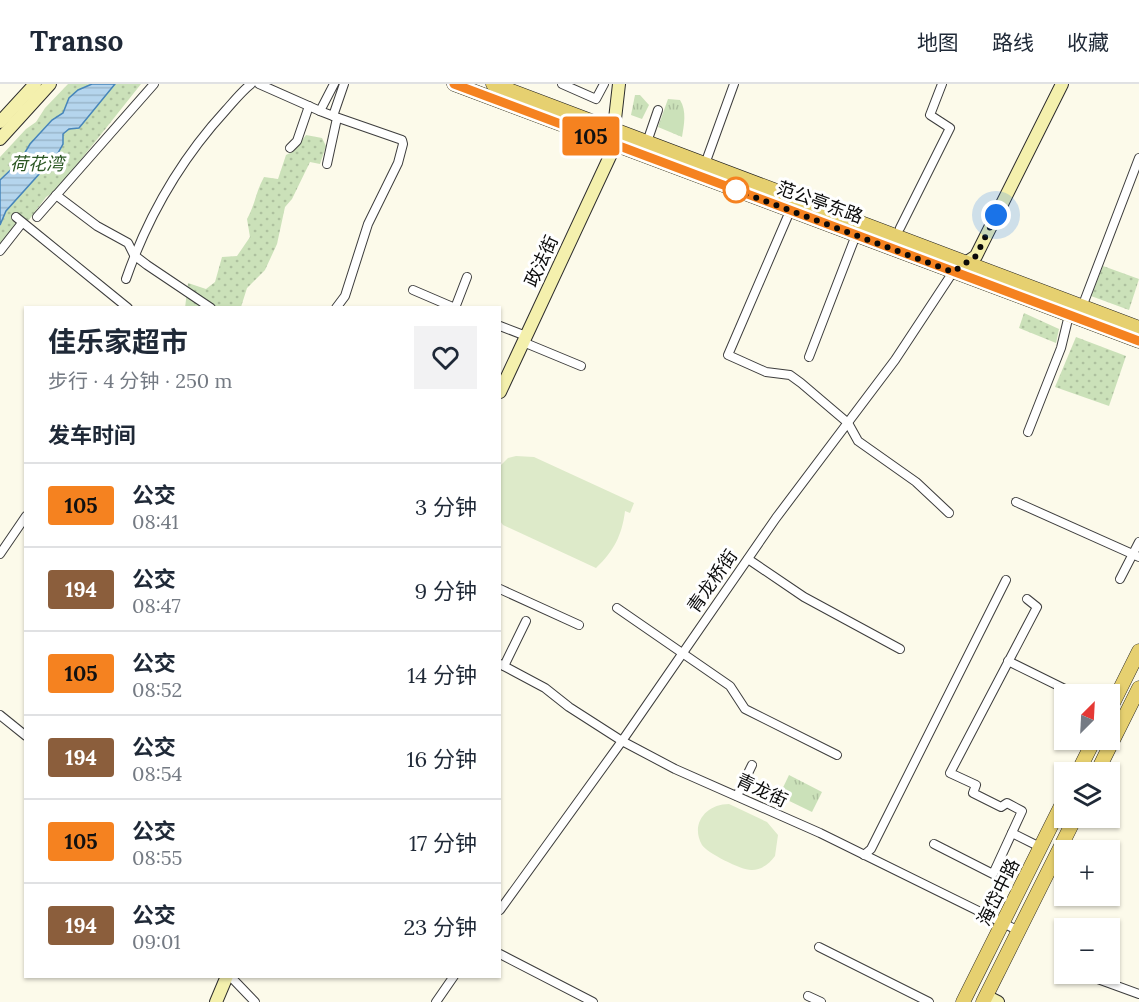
<!DOCTYPE html>
<html lang="zh">
<head>
<meta charset="utf-8">
<style>
	body { margin:0; font-family:Lora,"Noto Sans SC",serif; background:#f2f2f3; color:#1f2937; height:100vh; display:flex; flex-direction:column; font-size:22px; white-space:nowrap }
	* { box-sizing:border-box; margin:0 }
	p { font-size:20px; color:#747a83 }
	.icon { flex:none; width:33px; height:33px; fill:none; stroke:currentColor; stroke-width:2; stroke-linecap:round; stroke-linejoin:round }
	.map { position:relative; flex:1; overflow:hidden }
	.details { position:absolute; left:24px; top:222px; width:477px; height:672px; display:flex; flex-direction:column; background:#fff; border-radius:0px; box-shadow:0 2px 4px #0004 }
	.details>* { flex:none }
	.badge { padding:0 12px; border-radius:4px; font-size:21px; line-height:39px }
	.needle { width:39px; rotate:24deg }
	.fabs { position:absolute; left:1054px; top:600px; display:grid; gap:12px }
	.fabs a { display:grid; place-items:center; width:66px; height:66px; border-radius:0px; background:#fff; box-shadow:0 2px 4px #0004; font-size:30px }
	.you { position:absolute; width:30px; height:30px; margin:-15px; border:4px solid #fff; border-radius:50%; background:#1a73e8; box-shadow:0 0 0 9px #1a73e833 }
	.map>.badge { position:absolute; translate:-50% -50%; box-shadow:0 0 0 3px #fff }
	h2 { padding:0 24px; font-size:22px; line-height:54px }
	.round { display:grid; place-items:center; flex:none; width:63px; height:63px; border-radius:0px; background:#f2f2f3 }
	.summary { display:flex; align-items:center; justify-content:space-between; height:102px; padding:0 24px }
	h1 { font-size:28px; font-weight:700; line-height:45px }
	ul { padding:0; list-style:none }
	li { display:flex; align-items:center; gap:18px; height:84px; padding:0 24px; border-top:2px solid #e0e1e3 }
	li div { flex:1 }
	li b { display:block; font-size:22px }
	li em { font-style:normal }
	li .badge { min-width:66px; font-weight:700; text-align:center }
	header { display:flex; align-items:center; gap:36px; box-sizing:border-box; height:84px; padding:0 30px; background:#fff; border-bottom:2px solid #e0e1e3 }
	header strong { font-size:28px }
	nav { display:flex; gap:33px; margin-inline-start:auto; font-size:21px }
	.map>svg:first-child { display:block }
	.grass { fill:url(#grass-tufts) }
	.park { fill:url(#park-dots) }
	.pitch { fill:#ddeac9 }
	.water { fill:url(#water-rules); stroke:#4685ba; stroke-width:1.5 }
	.lines { fill:none; stroke-linecap:round; stroke-linejoin:round }
	.street-casing { stroke:#3d3d3d; stroke-width:10 }
	.secondary-casing { stroke:#2c2c2c; stroke-width:14 }
	.primary-casing { stroke:#1b1b1b; stroke-width:15 }
	.street { stroke:#fff; stroke-width:8 }
	.secondary { stroke:#f4f0ad; stroke-width:12 }
	.primary { stroke:#e6d070; stroke-width:14 }
	.line-casing { stroke:#fff; stroke-width:14 }
	.line { stroke:#f58220; stroke-width:9 }
	.walk { stroke:#0a0a0a; stroke-width:6; stroke-dasharray:0 10.8 }
	.stop-dot { fill:#fff; stroke:#f58220; stroke-width:3 }
	.labels { text-anchor:middle; dominant-baseline:central; stroke-width:6; stroke-linejoin:round; paint-order:stroke }
	.park-label { font-size:18px; font-style:italic; fill:#2c5824; stroke:#fff }
	.street-label { font-size:18px; fill:#0a0a0a; stroke:#fff }
</style>
</head>
<body>
<header>
<strong>Transo</strong>
<nav><a>地图</a><a>路线</a><a>收藏</a></nav>
</header>
<div class="map">
<svg width="1139" height="918" viewBox="0 0 1139 918">
	<defs>
		<pattern id="grass-tufts" width="24" height="20" patternUnits="userSpaceOnUse" patternTransform="scale(1.5)"><rect width="24" height="20" fill="#cbe1b9"/><path d="M3 7l-1-3M5 7V3M7 7l1-3M15 17l-1-3M17 17v-4M19 17l1-3" fill="none" stroke="#adc09e"/></pattern>
		<pattern id="park-dots" width="8" height="8" patternUnits="userSpaceOnUse" patternTransform="scale(1.5)"><rect width="8" height="8" fill="#cbe1b9"/><path d="M2 2h.1M6 6h.1" fill="none" stroke="#adc09e" stroke-width="1.8" stroke-linecap="round"/></pattern>
		<pattern id="water-rules" width="6" height="5" patternUnits="userSpaceOnUse" patternTransform="scale(1.5)"><rect width="6" height="5" fill="#b5d5ed"/><path d="M0 2.5h6" fill="none" stroke="#9ab6ca"/></pattern>
	</defs>
	<rect width="100%" height="100%" fill="#fcfaea"/>
	<!-- grass -->
	<g class="grass">
		<path d="M635,11H640L649,21L642,35L631,31Z"/>
		<path d="M668,15L680,16C687,27 684,41 682,53L658,43Z"/>
		<path d="M789,691L822,708L812,728L779,712Z"/>
	</g>
	<!-- park -->
	<g class="park">
		<path d="M68,0H141L56,107L46,113L29,136L19,140L0,163V73L26,45L36,38L45,24Z"/>
		<path d="M306,51L322,54L326,62L320,80L310,78L292,115L285,123L277,160L265,186L247,204L241,223L185,224L188,199L206,205L215,198L222,173L237,172L250,153L247,135C255,121 256,107 264,93L278,95L286,71L294,67Z"/>
		<path d="M1103,182L1139,195L1129,226L1091,212Z"/>
		<path d="M1024,229L1059,245L1056,259L1019,244Z"/>
		<path d="M1076,253L1126,272L1109,322L1055,303Z"/>
	</g>
	<!-- pitch -->
	<g class="pitch">
		<path d="M516,372L534,373L634,419L630,429L625,427C622,451 614,467 596,484L503,441L500,437V382L508,374Z"/>
		<path d="M729,720L767,738L778,751L775,772C770,779 762,786 752,786C743,787 707,769 702,761C690,740 706,720 729,720Z"/>
	</g>
	<!-- water -->
	<path class="water" d="M92,0H115L79,44L69,45L63,50V60L58,69L6,127L0,141V96L20,77L30,60L52,36L63,29L69,14L78,6Z"/>
	<g class="lines">
		<defs>
			<g id="street">
				<path d="M259,0L320,27"/>
				<path d="M334,0L320,27L333,32L344,0"/>
				<path d="M562,0L596,15L604,0"/>
				<path d="M333,32L402,56L403,60L398,79L368,140L345,212L336,224"/>
				<path d="M647,58L658,26"/>
				<path d="M290,64L297,57L309,22"/>
				<path d="M327,80L337,34"/>
				<path d="M705,80L734,0"/>
				<path d="M56,111L97,142L128,159L134,171L147,181L211,224"/>
				<path d="M790,127L728,271L766,288L790,291L801,299L848,339L858,357L916,398L949,429"/>
				<path d="M16,133L128,224"/>
				<path d="M37,133L154,0"/>
				<path d="M900,144L950,44L930,31L942,0"/>
				<path d="M0,167L22,139"/>
				<path d="M126,195C148,132 181,75 226,26C234,17 242,7 251,0"/>
				<path d="M413,206L455,224"/>
				<path d="M1082,223L1139,74"/>
				<path d="M455,224L467,193"/>
				<path d="M500,242L526,252"/>
				<path d="M523,258L581,282"/>
				<path d="M809,273L856,151"/>
				<path d="M1028,348L1061,264L1069,231"/>
				<path d="M1016,418L1139,473"/>
				<path d="M0,470L26,432"/>
				<path d="M748,475L804,513L900,565"/>
				<path d="M1120,495L1139,458"/>
				<path d="M500,505L579,541"/>
				<path d="M617,524L730,602L745,625L837,671"/>
				<path d="M1008,577L1075,610"/>
				<path d="M500,580L545,604L569,623L622,657L675,685L820,749L1019,847"/>
				<path d="M504,582L526,537"/>
				<path d="M0,631L26,652"/>
				<path d="M737,712L752,681"/>
				<path d="M1012,749L1040,763"/>
				<path d="M934,760L993,790L1022,727L1007,719L1001,723L973,709L976,701L950,689L1037,523L1027,515"/>
				<path d="M864,771L871,765L1006,496"/>
				<path d="M500,826L622,657L776,434L895,276L953,188"/>
				<path d="M819,863L929,918"/>
				<path d="M500,870L593,918"/>
				<path d="M1084,890L1139,910"/>
				<path d="M230,892L255,918"/>
				<path d="M808,912L821,918"/>
				<path d="M436,918L454,892"/>
			</g>
			<g id="secondary">
				<path d="M0,38L35,0"/>
				<path d="M0,55L50,0"/>
				<path d="M961,182L976,172L1062,0"/>
				<path d="M500,308L611,70L619,0"/>
				<path d="M986,912L998,918"/>
				<path d="M216,918L227,892"/>
			</g>
			<g id="primary">
				<path d="M454,0L1139,257"/>
				<path d="M493,0L1139,244"/>
				<path d="M1110,625L1139,567"/>
				<path d="M1078,688L1094,656"/>
				<path d="M1097,688L1139,604"/>
				<path d="M963,918L1065,714"/>
				<path d="M983,918L1075,734"/>
			</g>
		</defs>
		<!-- street casing -->
		<use href="#street" class="street-casing"/>
		<!-- secondary casing -->
		<use href="#secondary" class="secondary-casing"/>
		<!-- primary casing -->
		<use href="#primary" class="primary-casing"/>
		<!-- street -->
		<use href="#street" class="street"/>
		<!-- secondary -->
		<use href="#secondary" class="secondary"/>
		<!-- primary -->
		<use href="#primary" class="primary"/>
	</g>
	<g class="lines">
		<defs>
			<path id="line" d="M454,0L1139,257"/>
		</defs>
		<!-- line casing -->
		<use href="#line" class="line-casing"/>
		<!-- line -->
		<use href="#line" class="line"/>
		<!-- walk -->
		<path class="walk" d="M736,106L953,188L976,172L996,131"/>
	</g>
	<!-- markers -->
	<circle class="stop-dot" cx="736" cy="106" r="12"/>
	<g class="labels">
		<!-- park labels -->
		<g class="park-label">
			<text x="37" y="79">荷花湾</text>
		</g>
		<!-- street labels -->
		<g class="street-label">
			<text transform="translate(820 118) rotate(20)">范公亭东路</text>
			<text transform="translate(541 177) rotate(-65)">政法街</text>
			<text transform="translate(712 497) rotate(-55)">青龙桥街</text>
			<text transform="translate(762 706) rotate(25)">青龙街</text>
			<text transform="translate(998 808) rotate(-64)">海岱中路</text>
		</g>
	</g>
</svg>
<div class="fabs">
<a><svg class="needle" viewBox="-14 -14 28 28"><path d="M0-13l5 13h-10z" fill="#e53935"/><path d="M0 13l5-13h-10z" fill="#747a83"/></svg></a>
<a><svg class="icon" aria-label="layers" viewBox="0 0 24 24"><path d="M12 4l9 5-9 5-9-5zM3 14l9 5 9-5"/></svg></a>
<a>+</a>
<a>−</a>
</div>
<div class="you" style="left:996px;top:131px"></div>
<b class="badge" style="left:591px;top:52px;background:#f58220;color:#111">105</b>
<section class="details">
<div class="summary"><div><h1>佳乐家超市</h1><p>步行 · 4 分钟 · 250 m</p></div><a class="round"><svg class="icon" aria-label="heart" viewBox="0 0 24 24"><path d="M12 20l-8-8c-3-5 5-10 8-4 3-6 11-1 8 4z"/></svg></a></div>
<h2>发车时间</h2>
<ul>
<li><span class="badge" style="background:#f58220;color:#111">105</span><div><b>公交</b><p>08:41</p></div><em>3 分钟</em></li>
<li><span class="badge" style="background:#8b5e3c;color:#fff">194</span><div><b>公交</b><p>08:47</p></div><em>9 分钟</em></li>
<li><span class="badge" style="background:#f58220;color:#111">105</span><div><b>公交</b><p>08:52</p></div><em>14 分钟</em></li>
<li><span class="badge" style="background:#8b5e3c;color:#fff">194</span><div><b>公交</b><p>08:54</p></div><em>16 分钟</em></li>
<li><span class="badge" style="background:#f58220;color:#111">105</span><div><b>公交</b><p>08:55</p></div><em>17 分钟</em></li>
<li><span class="badge" style="background:#8b5e3c;color:#fff">194</span><div><b>公交</b><p>09:01</p></div><em>23 分钟</em></li>
</ul>
</section>
</div>
</body>
</html>
